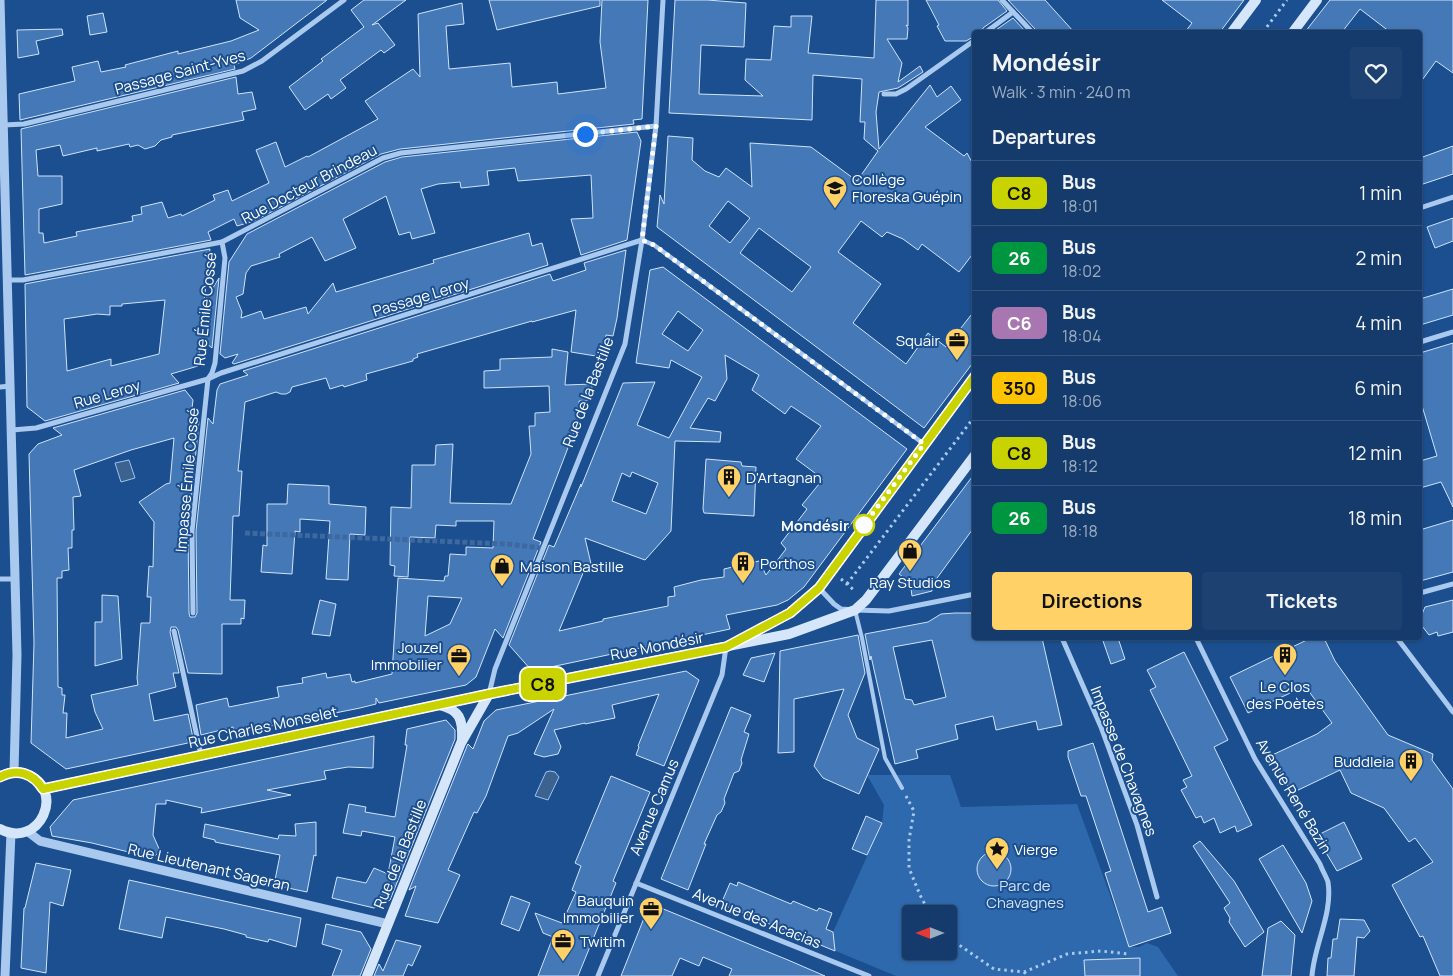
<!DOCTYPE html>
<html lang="en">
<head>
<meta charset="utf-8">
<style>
	body { margin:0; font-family:Manrope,sans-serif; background:#1d4271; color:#f1f3f6; height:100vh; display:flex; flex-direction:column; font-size:19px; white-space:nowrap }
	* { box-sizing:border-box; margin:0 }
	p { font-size:16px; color:#9dadc1 }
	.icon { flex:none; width:28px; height:28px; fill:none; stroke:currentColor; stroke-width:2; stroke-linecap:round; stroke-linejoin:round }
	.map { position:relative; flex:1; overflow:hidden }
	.side { position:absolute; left:972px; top:30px; width:450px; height:610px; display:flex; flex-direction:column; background:#143b6b; border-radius:5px; box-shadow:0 1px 4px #0004,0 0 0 1px #33557e }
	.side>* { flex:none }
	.badge { padding:0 10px; border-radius:8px; font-size:18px; line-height:32px }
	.needle { width:32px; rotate:270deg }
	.buttons { position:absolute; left:902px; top:905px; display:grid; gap:10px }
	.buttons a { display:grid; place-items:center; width:55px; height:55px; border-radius:5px; background:#143b6b; box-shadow:0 1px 4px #0004,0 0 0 1px #33557e; font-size:25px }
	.you { position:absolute; width:25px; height:25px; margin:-12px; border:4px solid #fff; border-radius:50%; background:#1a73e8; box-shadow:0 0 0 8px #1a73e833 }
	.map>.badge { position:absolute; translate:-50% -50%; box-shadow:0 0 0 2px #fff }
	h2 { padding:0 20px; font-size:19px; line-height:45px }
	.round { display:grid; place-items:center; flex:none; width:52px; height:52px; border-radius:5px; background:#1d4271 }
	.summary { display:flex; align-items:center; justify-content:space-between; height:85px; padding:0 20px }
	h1 { font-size:24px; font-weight:700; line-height:38px }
	.primary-button { display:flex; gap:10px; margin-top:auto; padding:10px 20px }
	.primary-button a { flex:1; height:58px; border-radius:5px; background:#ffd166; color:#111; font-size:20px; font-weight:700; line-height:58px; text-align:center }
	.primary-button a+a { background:#1d4271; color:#f1f3f6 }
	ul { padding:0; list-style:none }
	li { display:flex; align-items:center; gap:15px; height:65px; padding:0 20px; border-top:1px solid #33557e }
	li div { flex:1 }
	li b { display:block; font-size:19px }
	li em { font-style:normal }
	li .badge { min-width:55px; font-weight:700; text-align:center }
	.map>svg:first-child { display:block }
	.green { fill:#2e69ad; fill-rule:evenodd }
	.water { fill:#3c6290; stroke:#9cc4f0 }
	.building { fill:#4478b7; stroke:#cfe3fa; fill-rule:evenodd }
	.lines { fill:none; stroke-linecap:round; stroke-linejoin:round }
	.minor-tunnel { stroke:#3d69a0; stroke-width:5; stroke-dasharray:5 2.5; stroke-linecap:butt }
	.path { stroke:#a9c9ee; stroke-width:3; stroke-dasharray:2.5 4; stroke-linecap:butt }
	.service { stroke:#a9c9ee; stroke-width:4 }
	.pedestrian { stroke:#a9c9ee; stroke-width:4.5 }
	.minor { stroke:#a9c9ee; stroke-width:5 }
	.tertiary { stroke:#a9c9ee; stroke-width:9 }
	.secondary { stroke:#d6e6fa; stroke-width:10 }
	.line-casing { stroke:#fff; stroke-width:11 }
	.line { stroke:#c8d300; stroke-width:8 }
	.walk { stroke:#fff; stroke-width:5; stroke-dasharray:0 9 }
	.stop-dot { fill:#fff; stroke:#c8d300; stroke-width:2.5 }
	.labels { text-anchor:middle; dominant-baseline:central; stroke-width:4; stroke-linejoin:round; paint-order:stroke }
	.street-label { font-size:15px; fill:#fff; stroke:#1b4f8f }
	.poi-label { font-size:15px; fill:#fff; stroke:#1b4f8f; text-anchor:start }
	.stop-label { font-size:15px; font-weight:bold; fill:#fff; stroke:#1b4f8f; text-anchor:end }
	.park-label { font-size:15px; fill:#cfe3fa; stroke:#1b4f8f }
</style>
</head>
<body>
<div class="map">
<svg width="1453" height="976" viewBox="0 0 1453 976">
	<rect width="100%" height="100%" fill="#1b4f8f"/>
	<!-- green -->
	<path class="green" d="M867,775H950L961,807L1077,804L1129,947H1139L1147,943L1158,947L1178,976H896L831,949L834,941L833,932L882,823L884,805ZM911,914H949V951H911Z"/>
	<!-- water -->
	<g class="water">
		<path d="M129,460L135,478L121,482L115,463Z"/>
		<path d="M550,771L555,772L559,777L548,800L535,796L546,772Z"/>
	</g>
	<!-- building -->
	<g class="building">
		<path d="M236,0H327L251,58L234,65L235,69L20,120L19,94L75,81L72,67L98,61L101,72L126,67L125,65L178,51V54L231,41L259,30L240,18Z"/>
		<path d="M364,0H406L372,25L378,23L395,45L384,53L381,50L340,80L346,88L331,99L328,94L305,110L289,87L323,61L321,59L364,27L351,10Z"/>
		<path d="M489,0H600V6L497,30Z"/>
		<path d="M602,0H648L642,119L633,120L634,124L400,149L381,154L254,221L237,226L234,219L208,232L211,240L25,275L21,129L236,77L238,94L252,92L256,109L242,112L244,120L172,135V137L161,140L155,146L145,149L138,145L130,147L129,144L97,151V148L63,156L60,145L36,150L38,176H62V204L39,209V233H43L44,243L77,236L76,232L133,221L132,216L142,214L141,207L162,202L168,218L181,214L182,216L215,200L213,195L228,190L232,201L269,183L256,150L276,142L285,167L307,156L308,157L378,119L365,101L413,69L420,77L418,14L462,3L464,24L446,26L449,69L510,63L512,87L557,82L558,94L606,88L600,42Z"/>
		<path d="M675,0H707L746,3L744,47L701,45L699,94L763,96L745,80L746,59L771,60L774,26L791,27V16H812L808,53L874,58L876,0H908V26L906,25L908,28L907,39H887L902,63L898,82L920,66L923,72L898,88L879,92L876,112L879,149L930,85L937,97L951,86L961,100L925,127L964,156L967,153L975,168V251L959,272L922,244L918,250L903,239L887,232L882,237L861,221L838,252L881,284L853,323L906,364L928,333L946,347L975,310V360L924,428L657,227L660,195L664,204L668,136L693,138L692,160L705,171L719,177L726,168L752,187L750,143L811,147L857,181L878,151L864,139L865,122H860L862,79L813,75L812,120L669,113ZM728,201L750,218L730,243L709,226ZM759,228L811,267L792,292L740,253Z"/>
		<path d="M926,0H998L1007,11L983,28L982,32H975V36L966,41H945L937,26L939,25Z"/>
		<path d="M1008,0H1045L1074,32H1036L1035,29Z"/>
		<path d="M1162,0H1244L1220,32H1185L1192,23Z"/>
		<path d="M1330,0H1453V73L1436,61L1420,83V32H1390L1360,9L1342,32H1305Z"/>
		<path d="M103,13L107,32L90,35L87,16Z"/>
		<path d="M1013,18L1026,32H993Z"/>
		<path d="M62,29L63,35L36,41L39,54L18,58L17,30Z"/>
		<path d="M637,132L641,141L627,240L581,255L571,219L593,218L591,175L518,181L515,168L487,171L489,185L461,188L460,182L438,184L421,189L435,233L412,239L410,232L399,235L386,196L343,219L356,248L325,261L312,237L279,254L280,257L251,266L246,273L243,294L236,297L242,312L241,318L261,311L264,319L306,307L308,314L333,283L336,292L434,263L433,260L529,233L532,246L542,243L548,265L234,364L232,363L238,354L225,358L220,354L229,262L247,234L385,162L402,157Z"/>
		<path d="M1453,146V174L1420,185V158Z"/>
		<path d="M1453,218V241L1435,248L1427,227Z"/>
		<path d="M210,249L204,302L219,278L212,348L201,339L198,366L171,374L179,383L45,421L27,407L25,284ZM165,300L159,354L111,366V359L67,371L64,319L97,314L110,315V306H122V304Z"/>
		<path d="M626,250L617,318L613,336L606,335L602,357L571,352L576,310L532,322V321L417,354L418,357L413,359V361L366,374L367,380L344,387L343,385L330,389L326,378L292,387L290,392L286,394H281L276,392L245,402L238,471H242L239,516H233L230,600H245L244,619L241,618V624H222V674L188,673L178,630L176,627H171L170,632L179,673H173L176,687L149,694L154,721L188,714L193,738L187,739L188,743L66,769L31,743L34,643L29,454L38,444L62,435L53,428L185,390L193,400L188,441L199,421L188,531L189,613L190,617H195L197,613L196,531L208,418L213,424L217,390L220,384L248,375L243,371L550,274L553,281L586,270L584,263ZM174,438L170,483L166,484L139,502L154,522L153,567L149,566L147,597H151L150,623H141L137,678L138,685L91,695L95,712L103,729L66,738L67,713H63L65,695H62V688L58,687L57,578H62V571L69,570L68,548H72V530H74L73,497L81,496L74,470L131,450Z"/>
		<path d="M663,267L907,449L804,587L788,600L777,605L726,615L730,629L532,671L509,645L549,545L554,547L581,484V487L623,383L655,382L637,425L669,438L702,377L671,360L669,368L636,363L650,270ZM678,311L703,330L688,351L662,334ZM725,355L759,375L752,390L785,414L791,406L821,426L796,459L823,479L802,505L807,509L781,543L786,549L766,575L759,561L724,569V577L701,580L674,587L675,596L668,597V606L603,619V621L559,631L586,566L592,568L585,538L645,560L671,531L675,441L720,442L721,432L690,428L708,398L715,401L727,379ZM632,472L658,483L646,514L612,501L622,473L630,477Z"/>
		<path d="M1453,289V315L1420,325V299Z"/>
		<path d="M1453,343V507L1441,482L1420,488V461L1437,456L1420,399V353Z"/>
		<path d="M552,349L568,352L565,385L593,384L587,401H579V419L533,539L541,542L503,638L495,629L476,677L466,685L379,703L376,698V704L360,708L235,733L233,727L201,735L196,705L227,698L229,707L279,697L277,687L303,683L302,678L326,673L327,678L350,674L352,682L355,681V683L392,674L398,578L444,581L445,576H448L450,554L466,555V547L493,548L494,521H456V526L436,525L435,538L410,537L408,577L394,576L395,566L390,565L391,507L411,508L412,465H435L436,445L453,444L450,503L511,504L531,454L529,426H535V413L550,412L549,386L484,388V371L500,370V359L552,357ZM428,596L462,598L450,624L425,636Z"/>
		<path d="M706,459L741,462L742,466L756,467L754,516L704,513L703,509Z"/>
		<path d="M975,473V526L932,585V591L912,596L910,582L899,574Z"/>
		<path d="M288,484L329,486V504L366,507L365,535L350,534L348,580L326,579L330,521L300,519V532L295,531L292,574L261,572L263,545L267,546V504H287Z"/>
		<path d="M1453,520V572L1420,581V532L1423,529Z"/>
		<path d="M102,595L118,596L122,659L95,666V622H102Z"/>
		<path d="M320,600L336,604L330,636L312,634Z"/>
		<path d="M1453,600V632L1438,636L1437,632L1429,635L1422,626L1420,619L1425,607Z"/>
		<path d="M955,613H975V638H1042L1062,725L1038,730L1036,721L996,730L993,716L955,725L958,739L916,750L918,758L895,764L871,656L870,660L865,634L928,622L941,614ZM932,640L946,697L914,705L912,700L905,699L893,647Z"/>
		<path d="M858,635L865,673L848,715L857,738L879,749L859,794L823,778L814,766L844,689L794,699V752L778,753L780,651Z"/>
		<path d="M1102,638H1118L1125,659L1111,664Z"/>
		<path d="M1311,638H1324L1335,661L1388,735L1433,754L1432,760L1453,789V976H1440L1423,936L1420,937L1392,885L1433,862L1415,838L1409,842L1384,808L1351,793L1340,770L1292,793L1277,767L1268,757L1317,734L1332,723L1305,686L1248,713L1230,677Z"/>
		<path d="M1184,652L1228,740L1214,747L1252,825L1237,832L1235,826L1220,833L1214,818L1204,823L1201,816L1196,818L1181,790L1187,787L1183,780L1192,776L1150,690L1156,687L1147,670Z"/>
		<path d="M775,653L764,682L743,675L751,658Z"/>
		<path d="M686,671L699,680L664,766L636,755L639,747L638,746L659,694L612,705L615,718L585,724V723L554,730L561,747L558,754L544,757L534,754L554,709L518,733L508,736L486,796L477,813L474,812L448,870L460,875L438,923L405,916L416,886L409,890L467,746L468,744L473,749L484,721L496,710Z"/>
		<path d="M731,707L751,715L744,732L749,734L741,760L742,763L739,771L734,773L724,799L725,803L721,812L717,815L704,844H706L688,890L661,879Z"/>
		<path d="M446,720L455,730V739L390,900L374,908L332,898L337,877L366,883L374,868L388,874L395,837L362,831L361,836L343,833L349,804L366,807L365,812L395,817L407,745H405L407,729Z"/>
		<path d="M374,736L373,768L348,767L324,771L326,779L267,790L291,795L201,813L202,808L166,800V804H156L153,835L160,851L153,858L92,843L52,836L50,827L73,800Z"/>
		<path d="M1093,743L1148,912L1162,907L1171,933L1129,947L1105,873L1111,871L1086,796H1081L1068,757V751Z"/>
		<path d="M611,776L650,792L613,881L616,883L578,976H538L553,937L543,933L535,913L562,923L576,892L572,890L581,866L575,863Z"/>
		<path d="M866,816L882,823L867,855L852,849Z"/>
		<path d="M316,822V856L314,855L307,892L274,885L280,855L215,842V840L203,837L205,824L278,839L279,835L296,836L295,824Z"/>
		<path d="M1344,822L1362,859L1337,871L1316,836Z"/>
		<path d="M1200,841L1234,881L1264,932L1245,947L1229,922L1230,918L1224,908L1230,903L1193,846Z"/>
		<path d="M1283,845L1306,883L1312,901L1302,933L1259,859Z"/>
		<circle cx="994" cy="869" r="17"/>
		<path d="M36,863L71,870L63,906L50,902L46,973L21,968L24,908H25Z"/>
		<path d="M129,880L301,918L296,947L269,939L268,942L246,937V935L224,929L166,917L162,938L119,929Z"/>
		<path d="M738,882L791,904L793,901L817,911L819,908L832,913L826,929L833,932L835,951L721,904L730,883L737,886Z"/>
		<path d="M511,896L530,903L519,931L501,924Z"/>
		<path d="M661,908L788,960L825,976H729L732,969L703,957L699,966L680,958L672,976H621L646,913Z"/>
		<path d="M1340,919L1364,920L1370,931L1364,938L1357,937L1354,976H1327L1328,958H1331L1333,939H1337Z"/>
		<path d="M1281,921L1295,935L1291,976H1262L1268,928Z"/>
		<path d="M326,924L361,932L371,949L360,976H332L342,950L322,944Z"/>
		<path d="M396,940L421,946L412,966L408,964L403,976H374L379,964L383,971Z"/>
		<path d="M1140,958V976H1085L1084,960Z"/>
	</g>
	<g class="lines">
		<!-- minor-tunnel -->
		<path class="minor-tunnel" d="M245,533L507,544L542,548"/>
		<!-- path -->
		<g class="path">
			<path d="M1263,32L1287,0"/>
			<path d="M841,579L855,591"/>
			<path d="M847,584L975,416"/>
			<path d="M906,796L914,811L909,840V868L920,895L930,914"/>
			<path d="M949,938L994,969L1024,972L1067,954L1101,951L1129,954"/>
			<path d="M1024,972L1028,976"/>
		</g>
		<!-- service -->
		<path class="service" d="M855,610L862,638L885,758L902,788"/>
		<!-- pedestrian -->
		<path class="pedestrian" d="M642,240L654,245L924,444"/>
		<!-- minor -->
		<g class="minor">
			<path d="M1002,0L1032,32"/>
			<path d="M986,32L1013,12"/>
			<path d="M884,94H896L906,89L975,40"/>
			<path d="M4,125L24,124L243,71L262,61L344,0"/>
			<path d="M1420,208L1453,197"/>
			<path d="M8,280H23L222,242L383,158L401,153L656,126"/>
			<path d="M1420,342L1453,332"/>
			<path d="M0,387L11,386"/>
			<path d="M12,430L36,428L208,379L221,373L642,240"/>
			<path d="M0,579H15"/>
			<path d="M819,588L834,604L841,609L855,610L889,611L975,594"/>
			<path d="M1420,593L1453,584"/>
			<path d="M193,613L192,531L208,379L212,373L215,363L225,258L222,242"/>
			<path d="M174,631L201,755"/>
			<path d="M1062,638L1101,727L1137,825L1157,897"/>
			<path d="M1196,638L1255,759L1320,864C1322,870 1326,876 1328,882C1333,914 1314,945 1312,976"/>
			<path d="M1397,638L1453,712"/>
			<path d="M489,694L495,669L625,344L642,240L656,126L663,0"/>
			<path d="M636,883L869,976"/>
			<path d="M598,976L722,675L726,647"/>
		</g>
		<!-- tertiary -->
		<g class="tertiary">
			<path d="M0,0L17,655L14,772"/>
			<path d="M27,831L40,841L388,924"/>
			<path d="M5,976L11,833"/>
		</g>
		<!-- secondary -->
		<g class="secondary">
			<path d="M1232,32L1256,0"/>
			<path d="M1293,32L1317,0"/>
			<path d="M736,642L790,613L819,588L975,376"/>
			<path d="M439,705C460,710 463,719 462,740"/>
			<path d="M0,777C8,772 17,771 26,774C67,789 40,850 0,829"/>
			<path d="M43,789L489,694L789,634L855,610L866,600L975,455"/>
			<path d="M367,976L461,743L489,694"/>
		</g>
	</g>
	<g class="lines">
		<defs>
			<path id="line" d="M0,777C17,768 33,773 43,789L489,694L726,647L790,613L819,588L975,376"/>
		</defs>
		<!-- line casing -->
		<use href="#line" class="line-casing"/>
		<!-- line -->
		<use href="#line" class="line"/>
		<!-- walk -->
		<path class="walk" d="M585,134L656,126L642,240L654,245L924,444L864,525"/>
	</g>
	<!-- icons -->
	<defs>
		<symbol id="school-pin" viewBox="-11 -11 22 30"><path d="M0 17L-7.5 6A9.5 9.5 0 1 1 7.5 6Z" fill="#ffd166" stroke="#1b4f8f"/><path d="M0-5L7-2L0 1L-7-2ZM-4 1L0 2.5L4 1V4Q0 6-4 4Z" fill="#111"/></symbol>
		<symbol id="office-pin" viewBox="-11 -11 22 30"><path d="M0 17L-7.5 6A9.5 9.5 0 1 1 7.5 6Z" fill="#ffd166" stroke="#1b4f8f"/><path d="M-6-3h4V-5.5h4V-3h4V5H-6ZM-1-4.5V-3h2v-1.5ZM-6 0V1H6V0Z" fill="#111"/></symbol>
		<symbol id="building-pin" viewBox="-11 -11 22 30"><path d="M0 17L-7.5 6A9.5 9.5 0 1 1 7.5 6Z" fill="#ffd166" stroke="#1b4f8f"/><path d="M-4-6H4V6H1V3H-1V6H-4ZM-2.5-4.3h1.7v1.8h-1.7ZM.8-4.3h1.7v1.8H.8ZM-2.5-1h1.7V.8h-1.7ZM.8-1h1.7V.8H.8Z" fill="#111"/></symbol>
		<symbol id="shop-pin" viewBox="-11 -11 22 30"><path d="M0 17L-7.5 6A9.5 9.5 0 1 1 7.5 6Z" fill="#ffd166" stroke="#1b4f8f"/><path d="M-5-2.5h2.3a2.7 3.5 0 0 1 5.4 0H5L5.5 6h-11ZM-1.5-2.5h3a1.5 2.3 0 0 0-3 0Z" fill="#111"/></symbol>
		<symbol id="sight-pin" viewBox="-11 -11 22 30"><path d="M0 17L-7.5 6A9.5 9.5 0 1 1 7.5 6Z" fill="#ffd166" stroke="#1b4f8f"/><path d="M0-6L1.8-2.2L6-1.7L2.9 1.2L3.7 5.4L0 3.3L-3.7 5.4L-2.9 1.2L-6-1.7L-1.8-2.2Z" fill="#111"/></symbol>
	</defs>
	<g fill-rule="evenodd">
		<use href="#school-pin" x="821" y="174" width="28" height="38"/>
		<use href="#office-pin" x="943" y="326" width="28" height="38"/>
		<use href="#building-pin" x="715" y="463" width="28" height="38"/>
		<use href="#shop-pin" x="896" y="537" width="28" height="38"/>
		<use href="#building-pin" x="729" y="549" width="28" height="38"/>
		<use href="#shop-pin" x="488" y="552" width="28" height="38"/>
		<use href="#building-pin" x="1271" y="641" width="28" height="38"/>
		<use href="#office-pin" x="445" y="642" width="28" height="38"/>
		<use href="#building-pin" x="1397" y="747" width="28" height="38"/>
		<use href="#sight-pin" x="983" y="835" width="28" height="38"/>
		<use href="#office-pin" x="637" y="895" width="28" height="38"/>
		<use href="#office-pin" x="549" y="927" width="28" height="38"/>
	</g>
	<!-- markers -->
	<circle class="stop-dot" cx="864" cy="525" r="10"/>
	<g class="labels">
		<!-- street labels -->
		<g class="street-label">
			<text transform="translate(180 72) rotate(-15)">Passage Saint-Yves</text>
			<text transform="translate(309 184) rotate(-28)">Rue Docteur Brindeau</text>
			<text transform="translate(421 297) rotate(-17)">Passage Leroy</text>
			<text transform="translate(205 309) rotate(-84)">Rue Émile Cossé</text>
			<text transform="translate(588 392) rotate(-69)">Rue de la Bastille</text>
			<text transform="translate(107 394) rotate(-16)">Rue Leroy</text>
			<text transform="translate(187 480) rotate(-85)">Impasse Émile Cossé</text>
			<text transform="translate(657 646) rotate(-11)">Rue Mondésir</text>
			<text transform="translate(263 727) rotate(-12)">Rue Charles Monselet</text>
			<text transform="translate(1124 761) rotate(69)">Impasse de Chavagnes</text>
			<text transform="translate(1294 796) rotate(59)">Avenue René Bazin</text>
			<text transform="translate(654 807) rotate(-67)">Avenue Camus</text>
			<text transform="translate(400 854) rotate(-68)">Rue de la Bastille</text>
			<text transform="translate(209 867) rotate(13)">Rue Lieutenant Sageran</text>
			<text transform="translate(757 918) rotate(22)">Avenue des Acacias</text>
		</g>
		<!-- poi labels -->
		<g class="poi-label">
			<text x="852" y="179">Collège<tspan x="852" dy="17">Floreska Guépin</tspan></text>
			<text x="940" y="340" text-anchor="end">Squair</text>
			<text x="746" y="477">D'Artagnan</text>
			<text x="760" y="563">Porthos</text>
			<text x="520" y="566">Maison Bastille</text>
			<text x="910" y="582" text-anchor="middle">Ray Studios</text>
			<text x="442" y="647" text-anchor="end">Jouzel<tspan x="442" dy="17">Immobilier</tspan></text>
			<text x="1285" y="686" text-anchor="middle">Le Clos<tspan x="1285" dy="17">des Poètes</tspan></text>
			<text x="1394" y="761" text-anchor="end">Buddleia</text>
			<text x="1014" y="849">Vierge</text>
			<text x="634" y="900" text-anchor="end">Bauquin<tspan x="634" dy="17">Immobilier</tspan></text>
			<text x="580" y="941">Twitim</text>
		</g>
		<!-- stop labels -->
		<g class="stop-label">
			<text x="849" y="525">Mondésir</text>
		</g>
		<!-- park labels -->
		<g class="park-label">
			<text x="1025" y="885">Parc de<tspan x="1025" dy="17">Chavagnes</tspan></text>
		</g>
	</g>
</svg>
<div class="buttons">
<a><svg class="needle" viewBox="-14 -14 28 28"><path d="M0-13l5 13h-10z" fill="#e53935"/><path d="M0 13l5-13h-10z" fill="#9dadc1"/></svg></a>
</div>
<div class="you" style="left:585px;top:134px"></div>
<b class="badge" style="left:543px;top:684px;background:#c8d300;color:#111">C8</b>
<section class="side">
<div class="summary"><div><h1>Mondésir</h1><p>Walk · 3 min · 240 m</p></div><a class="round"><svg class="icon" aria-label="heart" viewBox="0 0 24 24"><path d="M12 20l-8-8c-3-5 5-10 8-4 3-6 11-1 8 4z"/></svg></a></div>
<h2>Departures</h2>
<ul>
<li><span class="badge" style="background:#c8d300;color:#111">C8</span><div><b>Bus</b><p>18:01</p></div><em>1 min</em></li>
<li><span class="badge" style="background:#009640;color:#fff">26</span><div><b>Bus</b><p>18:02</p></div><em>2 min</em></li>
<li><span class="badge" style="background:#a877b2;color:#fff">C6</span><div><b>Bus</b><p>18:04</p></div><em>4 min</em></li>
<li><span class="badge" style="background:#fdc300;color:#111">350</span><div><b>Bus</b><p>18:06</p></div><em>6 min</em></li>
<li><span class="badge" style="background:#c8d300;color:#111">C8</span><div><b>Bus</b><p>18:12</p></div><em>12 min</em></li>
<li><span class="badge" style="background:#009640;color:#fff">26</span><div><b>Bus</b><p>18:18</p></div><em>18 min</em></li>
</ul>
<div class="primary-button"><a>Directions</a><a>Tickets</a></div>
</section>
</div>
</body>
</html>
